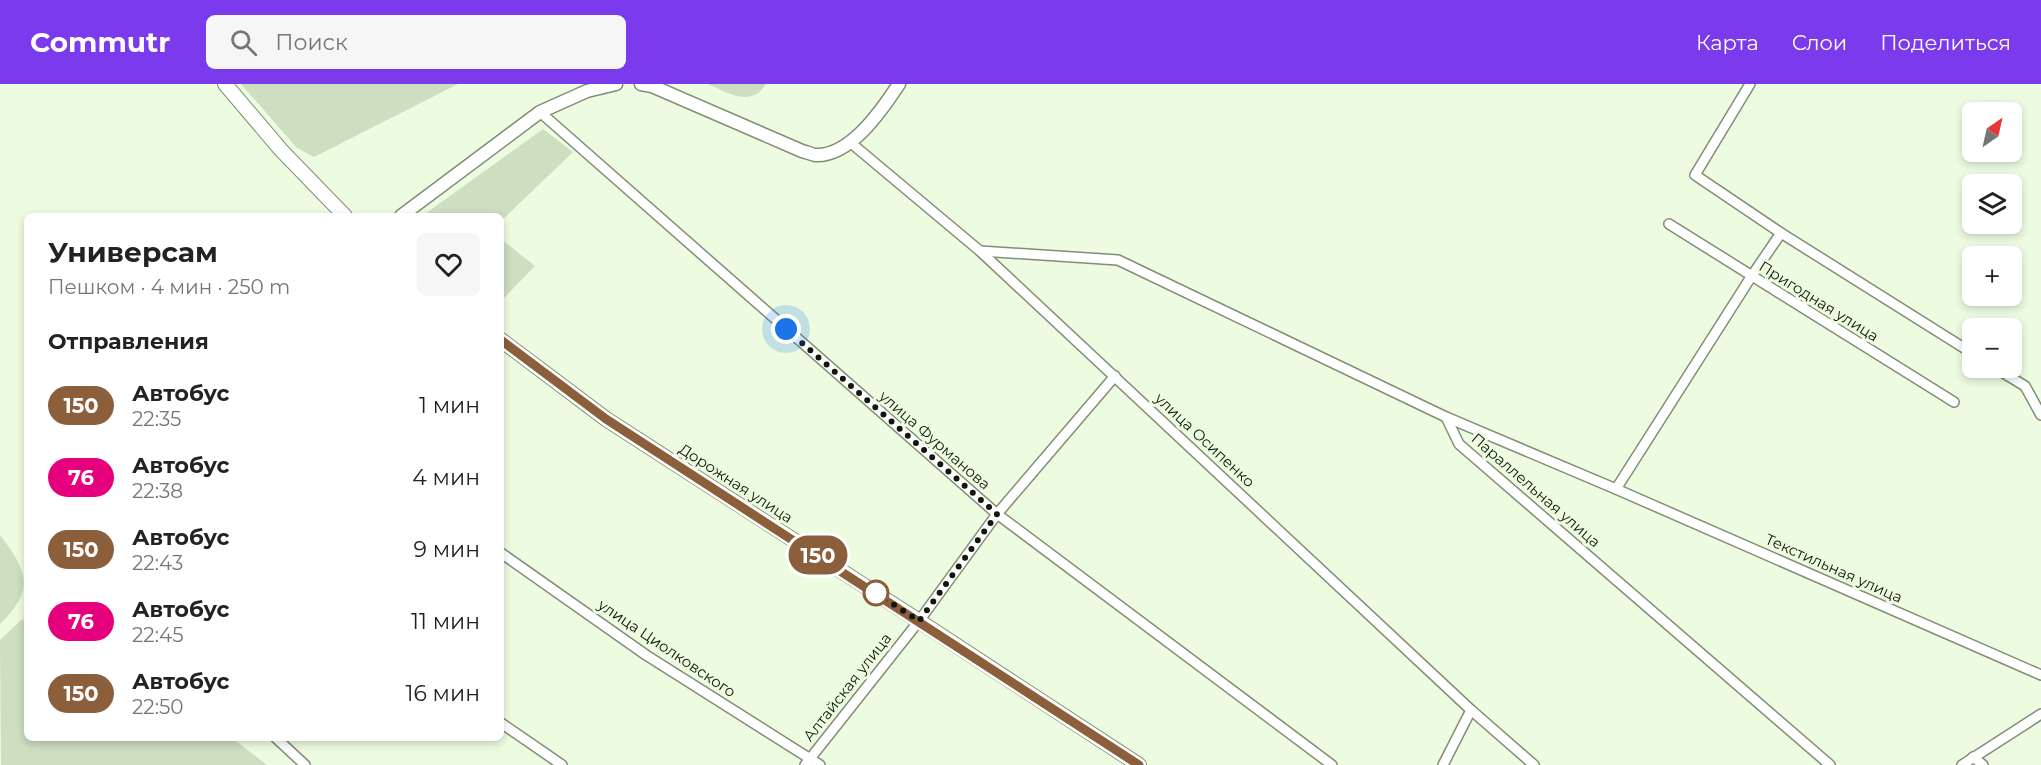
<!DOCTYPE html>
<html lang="ru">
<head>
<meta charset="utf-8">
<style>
	body { margin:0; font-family:Montserrat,sans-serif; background:#f6f6f6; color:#222; height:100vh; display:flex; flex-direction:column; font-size:22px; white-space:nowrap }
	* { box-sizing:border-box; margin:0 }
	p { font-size:20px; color:#767676 }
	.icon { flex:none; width:33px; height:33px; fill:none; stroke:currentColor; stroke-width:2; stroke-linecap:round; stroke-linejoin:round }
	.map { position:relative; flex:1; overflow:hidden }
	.details { position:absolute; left:24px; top:129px; width:480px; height:528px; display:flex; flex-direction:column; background:#fff; border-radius:9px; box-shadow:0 3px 9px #0003 }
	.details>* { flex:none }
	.badge { padding:0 12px; border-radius:20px; font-size:21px; line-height:39px }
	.needle { width:39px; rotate:34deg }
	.tools { position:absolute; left:1962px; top:18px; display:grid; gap:12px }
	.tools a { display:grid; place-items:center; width:60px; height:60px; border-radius:9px; background:#fff; box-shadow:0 3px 9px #0003; font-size:30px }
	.you { position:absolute; width:30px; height:30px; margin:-15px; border:4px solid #fff; border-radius:50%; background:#1a73e8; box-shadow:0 0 0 9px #1a73e833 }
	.map>.badge { position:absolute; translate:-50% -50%; box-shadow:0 0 0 3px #fff }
	h2 { padding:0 24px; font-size:22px; line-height:54px }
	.round { display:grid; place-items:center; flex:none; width:63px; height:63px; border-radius:9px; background:#f6f6f6 }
	.summary { display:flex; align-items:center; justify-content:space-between; height:102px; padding:0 24px }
	h1 { font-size:28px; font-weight:700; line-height:45px }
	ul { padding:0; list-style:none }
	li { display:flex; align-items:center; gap:18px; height:72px; padding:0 24px }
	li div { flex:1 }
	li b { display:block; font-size:22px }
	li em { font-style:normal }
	li .badge { min-width:66px; font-weight:700; text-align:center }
	header { display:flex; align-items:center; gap:36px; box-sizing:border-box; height:84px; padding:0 30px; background:#7c3aed; color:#fff }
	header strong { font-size:28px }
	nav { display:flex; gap:33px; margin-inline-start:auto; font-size:21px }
	.search { width:420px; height:54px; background:#f6f6f6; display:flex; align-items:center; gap:15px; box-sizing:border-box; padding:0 21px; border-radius:9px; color:#767676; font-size:22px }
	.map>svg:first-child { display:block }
	.green { fill:#cedec1 }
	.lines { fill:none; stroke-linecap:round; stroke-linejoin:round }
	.minor-casing { stroke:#818e76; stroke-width:12 }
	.tertiary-casing { stroke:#818e76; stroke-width:15 }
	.secondary-casing { stroke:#818e76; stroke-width:16 }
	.minor { stroke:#fff; stroke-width:9 }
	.tertiary { stroke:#fff; stroke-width:12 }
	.secondary { stroke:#fff; stroke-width:14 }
	.line-casing { stroke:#fff; stroke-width:14 }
	.line { stroke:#8b5e3c; stroke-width:9 }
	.walk { stroke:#12170e; stroke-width:6; stroke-dasharray:0 10.8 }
	.stop-dot { fill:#fff; stroke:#8b5e3c; stroke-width:3 }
	.labels { text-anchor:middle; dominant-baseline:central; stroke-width:6; stroke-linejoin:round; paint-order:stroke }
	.street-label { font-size:15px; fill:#12170e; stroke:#edfce1 }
</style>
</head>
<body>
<header>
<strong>Commutr</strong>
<div class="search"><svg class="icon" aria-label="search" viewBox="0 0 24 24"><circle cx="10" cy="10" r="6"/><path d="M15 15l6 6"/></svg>Поиск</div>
<nav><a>Карта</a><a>Слои</a><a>Поделиться</a></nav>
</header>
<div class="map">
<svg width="2041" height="681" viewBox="0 0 2041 681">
	<rect width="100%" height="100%" fill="#edfce1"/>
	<!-- green -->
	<g class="green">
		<path d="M241,0H458L314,73L297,64Z"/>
		<path d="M708,0H766C751,24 728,9 708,0Z"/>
		<path d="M543,45L573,68L501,137V132H422Z"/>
		<path d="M501,155L535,182L501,217Z"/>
		<path d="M0,451C28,488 35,506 0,540Z"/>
		<path d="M27,535V654H232L267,681H1L0,556L21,536Z"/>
	</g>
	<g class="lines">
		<defs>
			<g id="minor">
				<path d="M1750,0L1695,91L1781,149L1972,269"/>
				<path d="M540,28L997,430L1332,681"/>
				<path d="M851,59L980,167L1471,626L1534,681"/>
				<path d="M1669,140L1954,318"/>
				<path d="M980,167L1118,176L1446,333L1616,405L2041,591"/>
				<path d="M1995,284L2025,302L2041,331"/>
				<path d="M1446,333L1459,360L1830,681"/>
				<path d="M1616,405L1751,193L1781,149"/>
				<path d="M501,469L646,571L820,681"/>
				<path d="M501,639L562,681"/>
				<path d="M276,654L305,681"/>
				<path d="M1973,673L1983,681"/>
				<path d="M805,681L919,537L997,430L1115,292"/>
				<path d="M1443,681L1471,626"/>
				<path d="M1962,681L2041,630"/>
			</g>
			<g id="tertiary">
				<path d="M641,0L652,2L802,67C806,68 811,70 815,71C850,73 882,26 899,0"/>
				<path d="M401,132L540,28L587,7L616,0"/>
			</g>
			<g id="secondary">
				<path d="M225,0L281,66L345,132"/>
				<path d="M501,256L606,335L919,537L1139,681"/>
			</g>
		</defs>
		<!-- minor casing -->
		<use href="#minor" class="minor-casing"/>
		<!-- tertiary casing -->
		<use href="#tertiary" class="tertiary-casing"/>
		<!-- secondary casing -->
		<use href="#secondary" class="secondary-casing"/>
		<!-- minor -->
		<use href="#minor" class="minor"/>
		<!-- tertiary -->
		<use href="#tertiary" class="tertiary"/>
		<!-- secondary -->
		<use href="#secondary" class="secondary"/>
	</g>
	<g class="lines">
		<defs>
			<path id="line" d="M501,256L606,335L1139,681"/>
		</defs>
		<!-- line casing -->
		<use href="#line" class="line-casing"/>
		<!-- line -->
		<use href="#line" class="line"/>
		<!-- walk -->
		<path class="walk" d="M786,245L997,430L919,537L876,509"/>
	</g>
	<!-- markers -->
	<circle class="stop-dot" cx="876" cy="509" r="12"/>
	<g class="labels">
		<!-- street labels -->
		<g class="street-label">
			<text transform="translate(1819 217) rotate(32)">Пригодная улица</text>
			<text transform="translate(935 356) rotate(41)">улица Фурманова</text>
			<text transform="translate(1205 356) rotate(43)">улица Осипенко</text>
			<text transform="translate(736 399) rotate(33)">Дорожная улица</text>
			<text transform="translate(1536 406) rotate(41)">Параллельная улица</text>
			<text transform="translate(1834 484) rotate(24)">Текстильная улица</text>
			<text transform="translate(667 564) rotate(34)">улица Циолковского</text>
			<text transform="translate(847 603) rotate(-52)">Алтайская улица</text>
		</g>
	</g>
</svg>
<div class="tools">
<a><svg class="needle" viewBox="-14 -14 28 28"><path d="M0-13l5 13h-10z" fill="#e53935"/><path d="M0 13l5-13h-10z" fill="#767676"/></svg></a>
<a><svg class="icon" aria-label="layers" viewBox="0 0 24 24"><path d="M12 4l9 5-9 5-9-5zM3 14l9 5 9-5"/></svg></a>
<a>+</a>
<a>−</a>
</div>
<div class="you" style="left:786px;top:245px"></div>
<b class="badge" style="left:818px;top:471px;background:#8b5e3c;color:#fff">150</b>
<section class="details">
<div class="summary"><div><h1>Универсам</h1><p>Пешком · 4 мин · 250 m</p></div><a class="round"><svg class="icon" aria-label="heart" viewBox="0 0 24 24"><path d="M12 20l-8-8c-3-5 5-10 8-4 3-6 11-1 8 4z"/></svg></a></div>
<h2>Отправления</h2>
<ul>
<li><span class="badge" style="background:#8b5e3c;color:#fff">150</span><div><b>Автобус</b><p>22:35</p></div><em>1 мин</em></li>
<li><span class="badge" style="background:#e6007e;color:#fff">76</span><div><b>Автобус</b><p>22:38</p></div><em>4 мин</em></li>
<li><span class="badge" style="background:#8b5e3c;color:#fff">150</span><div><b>Автобус</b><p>22:43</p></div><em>9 мин</em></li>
<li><span class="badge" style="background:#e6007e;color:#fff">76</span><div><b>Автобус</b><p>22:45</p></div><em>11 мин</em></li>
<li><span class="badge" style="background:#8b5e3c;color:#fff">150</span><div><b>Автобус</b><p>22:50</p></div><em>16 мин</em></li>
</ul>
</section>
</div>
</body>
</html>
